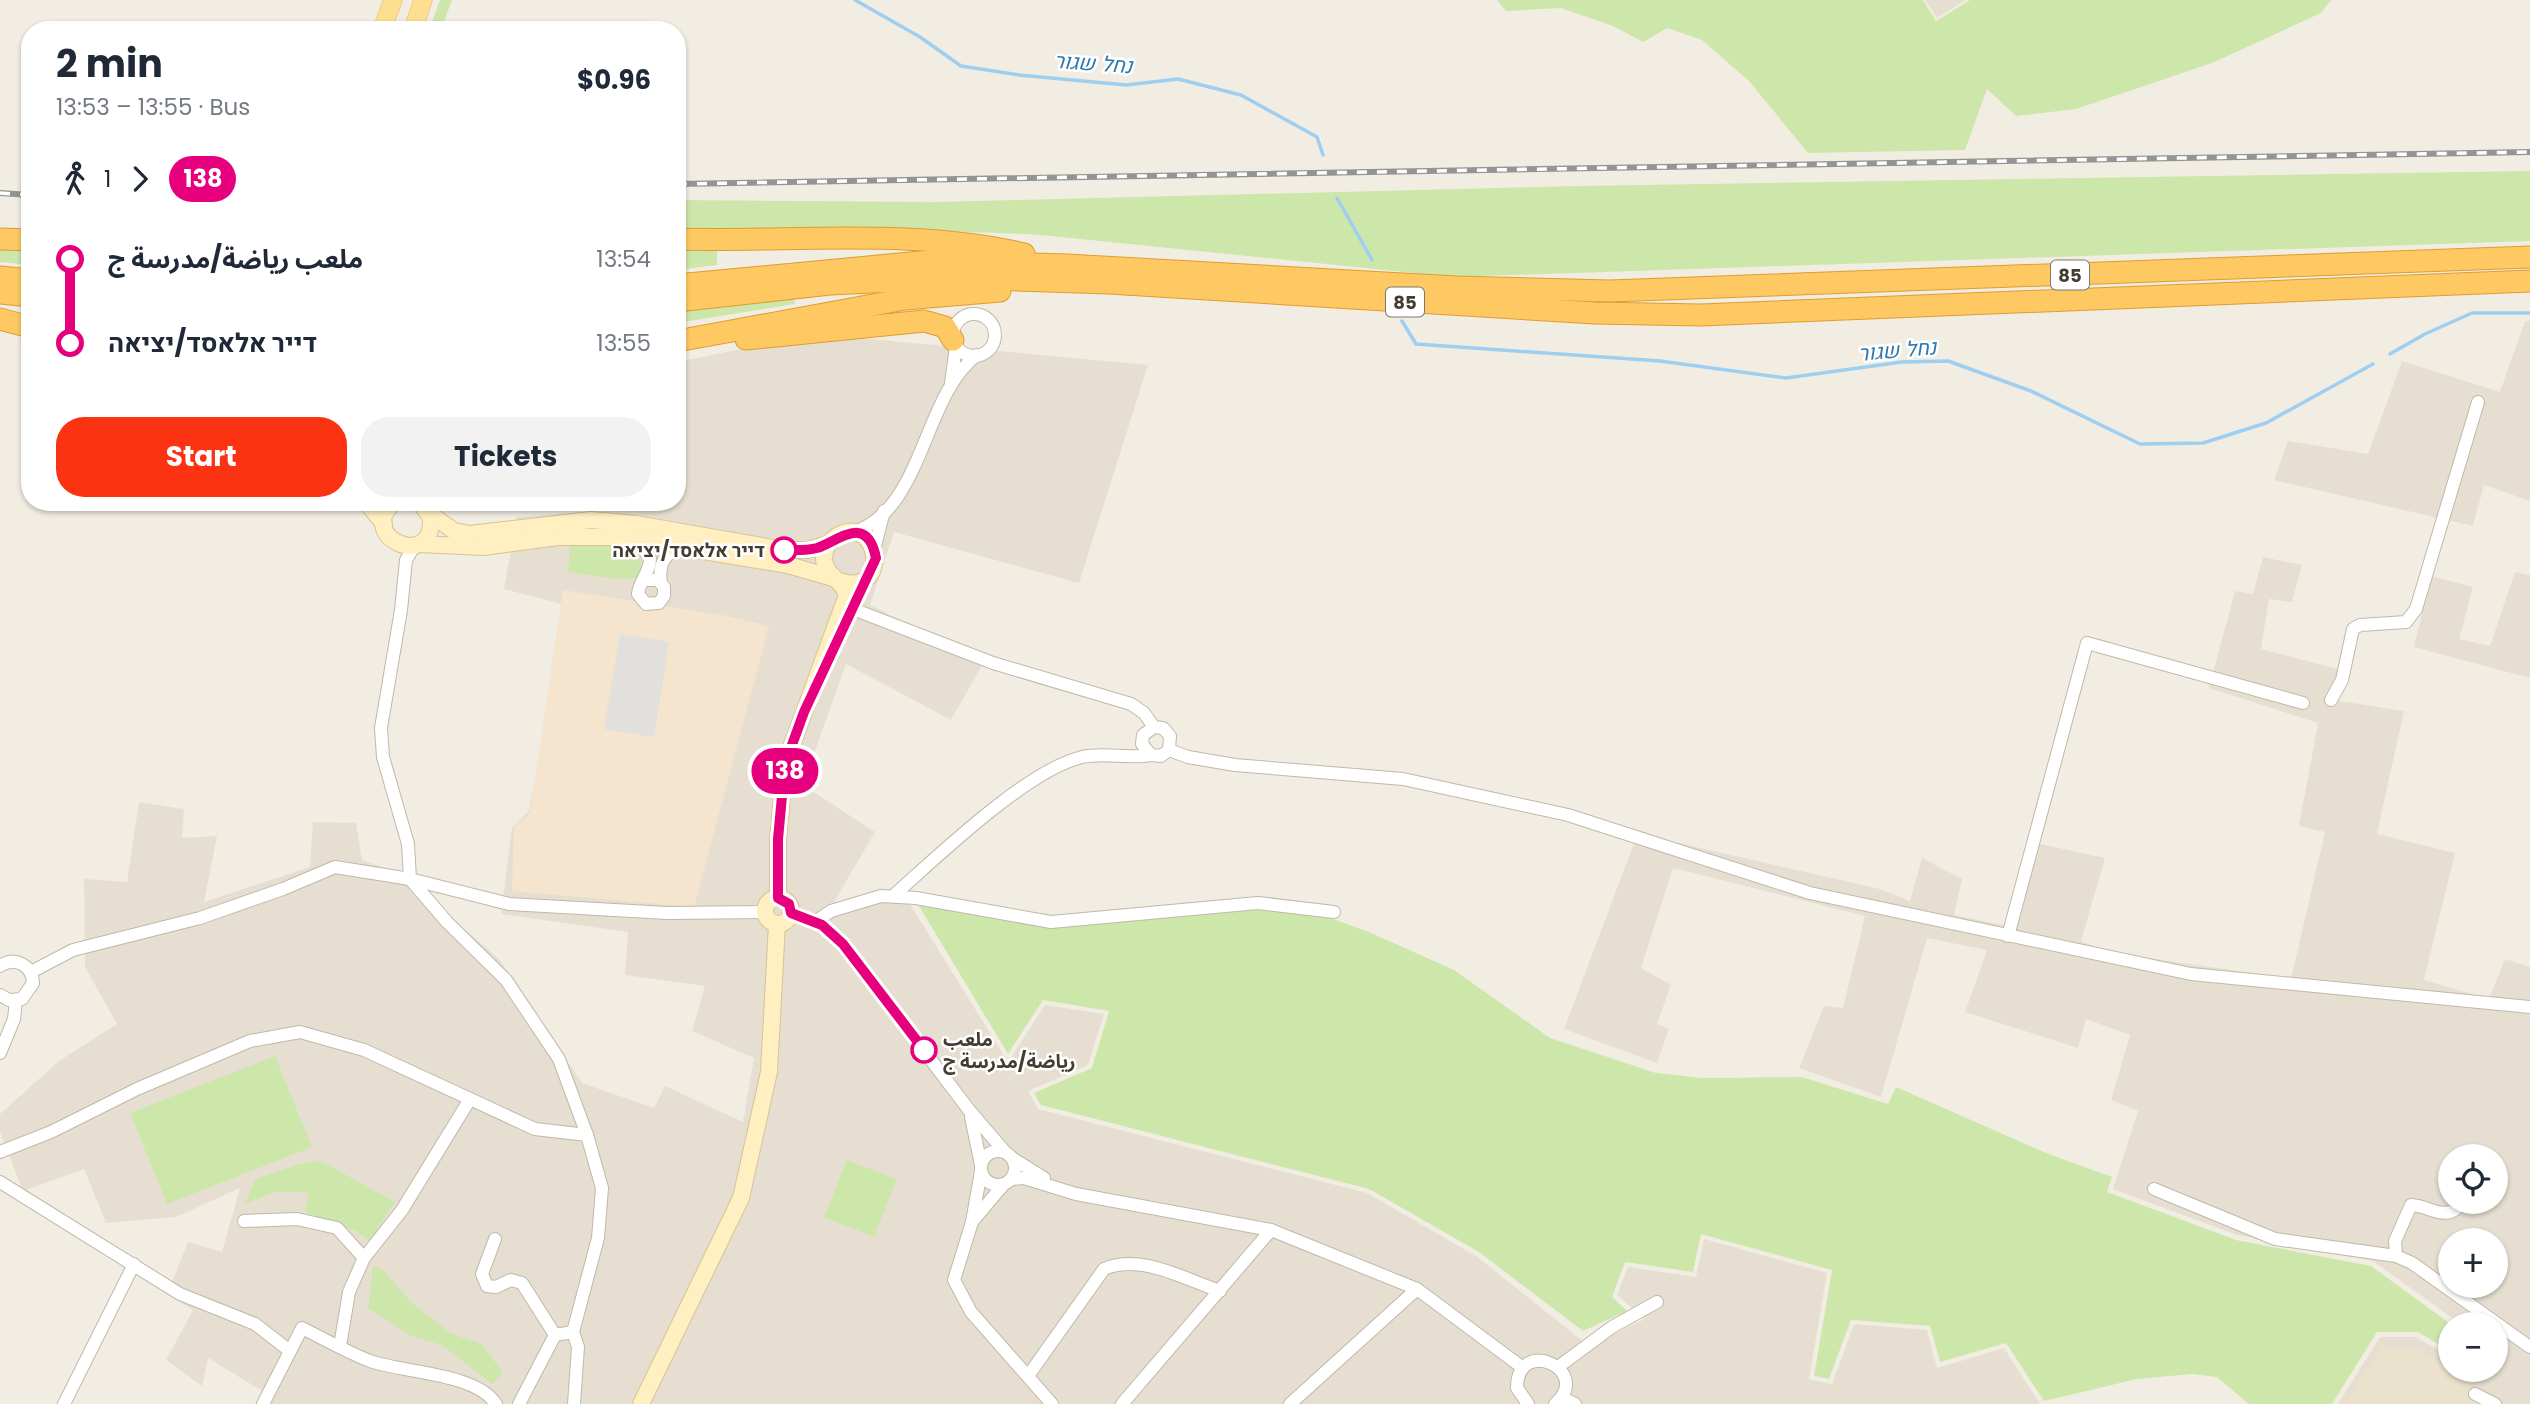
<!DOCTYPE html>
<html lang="en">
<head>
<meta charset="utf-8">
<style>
	body { margin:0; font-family:Poppins,"Noto Sans Arabic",Heebo,sans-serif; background:#f2f2f3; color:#1f2937; height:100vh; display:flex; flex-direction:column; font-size:26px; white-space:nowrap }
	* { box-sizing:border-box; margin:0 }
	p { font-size:23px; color:#747a83 }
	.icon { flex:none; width:38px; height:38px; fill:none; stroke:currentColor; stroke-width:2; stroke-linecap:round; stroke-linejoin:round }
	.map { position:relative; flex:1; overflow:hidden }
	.side { position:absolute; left:21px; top:21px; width:665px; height:490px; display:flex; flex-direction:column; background:#fff; border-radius:28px; box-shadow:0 2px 5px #0004 }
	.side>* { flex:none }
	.badge { padding:0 14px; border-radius:23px; font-size:24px; line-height:46px }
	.controls { position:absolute; left:2438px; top:1144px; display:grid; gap:14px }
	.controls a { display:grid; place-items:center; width:70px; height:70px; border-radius:50%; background:#fff; box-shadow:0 2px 5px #0004; font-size:35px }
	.map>.badge { position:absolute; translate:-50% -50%; box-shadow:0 0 0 4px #fff }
	.legs { display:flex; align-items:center; gap:10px; height:77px; padding:0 35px; font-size:23px }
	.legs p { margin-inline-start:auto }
	.head { display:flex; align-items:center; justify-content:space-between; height:119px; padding:0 35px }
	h1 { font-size:38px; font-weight:700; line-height:52px }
	.primary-button { display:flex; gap:14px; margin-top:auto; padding:14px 35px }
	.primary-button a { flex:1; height:80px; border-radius:28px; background:#fb3312; color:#fff; font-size:28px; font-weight:700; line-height:80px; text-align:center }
	.primary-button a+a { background:#f2f2f3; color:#1f2937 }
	ul { padding:0 35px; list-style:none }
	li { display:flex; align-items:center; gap:24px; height:84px; font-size:26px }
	li i { display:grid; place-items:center; width:10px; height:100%; margin:0 9px; background:currentColor }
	li i::after { content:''; width:18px; height:18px; margin:-9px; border:5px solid; border-radius:50%; background:#fff }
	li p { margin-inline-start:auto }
	li:first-child i { background:linear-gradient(#0000 50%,currentColor 0) }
	li:last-child i { background:linear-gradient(currentColor 50%,#0000 0) }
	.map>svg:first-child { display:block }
	.residential { fill:#e6dfd1; fill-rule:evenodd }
	.commercial { fill:#f5e4ce }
	.education { fill:#ebe2cd }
	.green { fill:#cde7ab }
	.parking { fill:#e2e0dc }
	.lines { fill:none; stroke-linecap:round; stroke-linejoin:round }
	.stream { stroke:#9ecff0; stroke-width:3.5 }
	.street-casing { stroke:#c0b8a9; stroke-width:14 }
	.secondary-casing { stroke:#d6c395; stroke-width:18 }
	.primary-casing { stroke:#e3bb60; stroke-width:19 }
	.highway-casing { stroke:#dd9d32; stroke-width:23 }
	.street { stroke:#fff; stroke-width:12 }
	.secondary { stroke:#ffefc1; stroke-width:16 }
	.primary { stroke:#fede90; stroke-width:18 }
	.highway { stroke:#fec962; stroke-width:21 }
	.rail-casing { stroke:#949494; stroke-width:6 }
	.rail { stroke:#fff; stroke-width:3.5; stroke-dasharray:10; stroke-linecap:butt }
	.line-1-casing { stroke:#fff; stroke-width:16 }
	.line-1 { stroke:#e6007e; stroke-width:10 }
	.stop-1-dot { fill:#fff; stroke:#e6007e; stroke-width:3.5 }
	.labels { text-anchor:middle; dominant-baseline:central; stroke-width:5; stroke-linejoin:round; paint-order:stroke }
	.shield { fill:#fff; stroke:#7c7771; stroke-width:2 }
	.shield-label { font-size:18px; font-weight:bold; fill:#443d34 }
	.stop-label { font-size:19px; font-weight:bold; fill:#443d34; stroke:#fff; text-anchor:end }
	.water-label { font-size:21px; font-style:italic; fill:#2d79af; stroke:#fff }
</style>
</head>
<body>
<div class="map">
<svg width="2530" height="1404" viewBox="0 0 2530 1404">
	<rect width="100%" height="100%" fill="#f2ede3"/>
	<!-- residential -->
	<g class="residential">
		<path d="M1925,0H1966L1937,18Z"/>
		<path d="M2525,321H2530V501L2484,485L2473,526L2274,480L2288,441L2368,454L2402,361L2500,392Z"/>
		<path d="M816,334L1148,365L1079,583L894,532L870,605L984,662L951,720L846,664L803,785L875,832L831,907L905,896L1008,1062L1045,1005L1104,1014L1088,1065L1028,1091L1038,1109L1367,1193L1476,1256L1589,1346L1645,1319L1617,1295L1628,1267L1696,1277L1704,1239L1827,1273L1809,1379L1832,1384L1854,1324L1927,1330L1937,1368L2004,1348L2040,1404H255L264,1392L208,1358L202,1386L166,1360L193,1310L167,1294L188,1242L222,1252L240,1188L176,1217L106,1223L84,1169L23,1191L0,1132V1114L59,1061L117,1024L85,967L84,879L127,882L139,802L184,809L182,838L217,836L204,902L310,867L313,822L356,823L362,860L399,873L499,959L582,1083L654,1108L665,1086L743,1122L754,1058L692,1031L705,986L625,975L628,932L501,914L512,828L529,811L537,771L561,604L504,589L517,517L596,511L599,502H677V362Z"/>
		<path d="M2263,557L2302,565L2292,602L2269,599L2261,649L2338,669L2333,700L2404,711L2377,834L2455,853L2424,980L2489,999L2505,959L2530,967V1404H2338L2380,1337H2416L2450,1357V1370H2472L2482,1377L2486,1370H2496V1325H2462L2373,1261L2237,1235L2113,1189L2138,1111L2111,1100L2130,1035L2086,1019L2078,1048L1965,1012L1987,950L1927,938L1881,1097L1799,1068L1824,1006L1843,1008L1865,916L1673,868L1641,968L1671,985L1657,1024L1669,1029L1657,1063L1564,1029L1639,830L1670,841L1880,889L1910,901L1922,858L1962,879L1954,915L2008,926L2031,842L2105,858L2081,941L2108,952L2291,979L2325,832L2299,826L2318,723L2209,688L2235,591L2253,594ZM2450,1157H2496V1202H2450ZM2450,1241H2496V1286H2450Z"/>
		<path d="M2515,572L2530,575V678L2414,647L2431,576L2473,587L2459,639L2490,646Z"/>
	</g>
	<!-- commercial -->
	<path class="commercial" d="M563,590L728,616L769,626L694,907L512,891L514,828L530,813Z"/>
	<!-- education -->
	<path class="education" d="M2383,1347L2420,1350L2491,1397L2492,1404H2345Z"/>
	<!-- green -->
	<g class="green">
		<path d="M440,0H452L441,30H429Z"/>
		<path d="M1497,0H1923L1936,21L1970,0H2331L2321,13L2212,63L2076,109L2016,116L1987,89L1965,150L1808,153L1749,81L1702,40L1667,28L1643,42L1613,26L1561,8L1506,11Z"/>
		<path d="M2530,171V241L1453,277L1041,235C920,228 798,235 677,229V200L934,202L1579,186Z"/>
		<path d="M0,248L30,249V265L0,262Z"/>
		<path d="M677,250H717V265L677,270Z"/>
		<path d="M791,292L795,304L677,323V309Z"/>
		<path d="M618,545L627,546L641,560V571L636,578L615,579L568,572L570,546Z"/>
		<path d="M916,901L1064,921L1261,906L1322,915L1369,932L1454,970L1550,1038L1656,1073L1703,1078L1802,1077L1888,1104L1896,1087L2046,1153L2112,1177L2107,1192L2236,1240L2371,1266L2452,1325L2450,1351L2418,1332H2377L2332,1404H2249L2217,1377L2192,1374L2137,1379L2044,1401L2006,1343L1940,1362L1930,1326L1851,1320L1829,1379L1814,1376L1832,1270L1701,1234L1693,1272L1625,1262L1612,1297L1627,1311L1583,1331L1479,1252L1369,1189L1041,1105L1034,1093L1092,1068L1109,1011L1043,1000L1008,1054Z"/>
		<path d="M275,1056L312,1147L167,1204L130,1113Z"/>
		<path d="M847,1160L897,1179L874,1237L824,1217Z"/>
		<path d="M321,1161L395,1202L369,1241L356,1231L305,1212L309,1192H275L245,1204L255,1179L296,1165Z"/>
		<path d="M373,1265L384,1271L412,1303L450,1333L482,1344L503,1373L492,1384L442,1345L411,1336L368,1308Z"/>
	</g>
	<!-- parking -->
	<path class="parking" d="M620,634L669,642L654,737L604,729Z"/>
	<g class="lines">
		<!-- stream -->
		<g class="stream">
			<path d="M855,0L920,37L961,66L1019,75L1126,85L1178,79L1241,95L1317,137L1323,155"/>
			<path d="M1337,198L1372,260"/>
			<path d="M1402,321L1416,344L1660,361L1786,378L1902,362L1948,361L2031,391L2140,444L2203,443L2266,423L2373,364"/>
			<path d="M2390,354L2425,334L2472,313H2530"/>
		</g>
		<defs>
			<g id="street">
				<circle cx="974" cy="335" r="21"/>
				<path d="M951,383L956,347"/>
				<path d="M851,533C924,512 922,396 977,355"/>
				<path d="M638,540L650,559C650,573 639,581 638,594L646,604L659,603L664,596V587L658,580H645"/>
				<path d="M415,545L406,560L401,610L381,728L383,757L408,844L410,879L509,904L667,913L765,912"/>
				<path d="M874,550L884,511"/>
				<path d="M661,583C658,565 664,555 679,546"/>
				<path d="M845,606L993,663L1131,704L1144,713L1154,727L1163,728L1170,736L1169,750L1161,756L1151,755L1142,744L1143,735L1154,727"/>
				<path d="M2331,700L2342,680L2353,629L2360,625L2406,622L2416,609L2478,402"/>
				<path d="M1169,750L1188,757L1235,765L1403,779L1568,815L1810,893L2191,974L2530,1007"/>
				<path d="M893,896C937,857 1027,770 1082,757C1104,752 1128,759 1151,755"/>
				<path d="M791,913L822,925L843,944L969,1110L1005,1152"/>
				<path d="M815,922L831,911L881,896L916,898L1051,922L1258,903L1334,912"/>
				<path d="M2008,936L2087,643L2303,703"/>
				<path d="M0,966C15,956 32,965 33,983L22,999L9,1000L0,995"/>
				<path d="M31,972L73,950L200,918L283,889L335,867L410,879L447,922L506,980L559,1059L587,1135L602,1188L598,1238L573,1332"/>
				<path d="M0,1053L14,1019L16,1001"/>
				<path d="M971,1117L981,1165"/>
				<circle cx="998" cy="1168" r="17"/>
				<path d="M0,1152L51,1132L137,1089L250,1041L300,1032L364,1050L535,1129L587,1135"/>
				<path d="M1012,1158L1044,1178"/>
				<path d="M981,1171L972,1222L954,1280L971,1312L1052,1404"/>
				<path d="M1011,1179L1024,1178L1076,1194L1271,1230L1417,1289L1523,1368"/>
				<path d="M0,1182L180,1294L255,1324L290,1351"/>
				<path d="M2154,1189L2275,1239L2396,1256L2412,1263L2530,1347"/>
				<path d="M244,1221L297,1219L337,1228L364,1258"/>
				<path d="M972,1222L1004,1184"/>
				<path d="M495,1239L482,1274L487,1286L496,1287L511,1280L522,1283L555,1335"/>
				<path d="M2396,1256L2395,1241L2411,1205C2432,1206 2446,1224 2463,1202"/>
				<path d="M340,1346L349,1292L364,1258L402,1210L470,1099"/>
				<path d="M1558,1367L1612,1327L1657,1302"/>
				<path d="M1028,1376L1104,1269C1140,1253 1184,1279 1220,1291"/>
				<path d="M2475,1394L2495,1404"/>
				<path d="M1562,1398L1575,1404"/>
				<path d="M64,1404L134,1264"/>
				<path d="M263,1404L302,1328C324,1339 347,1352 370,1361C404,1373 476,1373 496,1404"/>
				<path d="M519,1404L555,1335L573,1332L578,1347L574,1404"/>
				<path d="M1122,1404L1271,1230"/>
				<path d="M1290,1404L1417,1289"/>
				<path d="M1528,1404L1517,1388C1517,1335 1594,1370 1555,1404"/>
			</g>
			<g id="secondary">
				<path d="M366,502L384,524"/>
				<path d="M395,502C353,535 434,573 431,518L420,502"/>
				<path d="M430,514L454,531L470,534L591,520L636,524L784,550H808L829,544"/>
				<path d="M419,544L484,547L558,537H619L788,565L833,578"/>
				<circle cx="778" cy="911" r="13"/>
				<path d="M778,898V839L785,764L847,595C843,580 825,576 824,559C824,550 829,541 837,536C880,512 892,599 839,581"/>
				<path d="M641,1404L741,1198L769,1072L777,924"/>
			</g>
			<g id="primary">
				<path d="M382,30L393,0"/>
				<path d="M413,30L423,0"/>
			</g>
			<g id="highway">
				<path d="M0,239L30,240"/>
				<path d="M677,239C790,242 916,228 1024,254"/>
				<path d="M0,277L30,280"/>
				<path d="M677,285L931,261L1067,265L1456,287L1610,291L2530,257"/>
				<path d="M0,293L30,296"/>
				<path d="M677,301L830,284L959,278L1109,283L1595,313L1701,315L2530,281"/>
				<path d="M0,319L30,327"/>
				<path d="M746,339L924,321L945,327L953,340"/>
				<path d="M677,341L905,299L1000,291"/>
			</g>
		</defs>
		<!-- street casing -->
		<use href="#street" class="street-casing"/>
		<!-- secondary casing -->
		<use href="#secondary" class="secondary-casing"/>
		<!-- primary casing -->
		<use href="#primary" class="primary-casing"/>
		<!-- highway casing -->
		<use href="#highway" class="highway-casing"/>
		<!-- street -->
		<use href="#street" class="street"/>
		<!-- secondary -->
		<use href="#secondary" class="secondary"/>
		<!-- primary -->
		<use href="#primary" class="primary"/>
		<!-- highway -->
		<use href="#highway" class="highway"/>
		<defs>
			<g id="rail">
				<path d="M677,184L2530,152"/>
				<path d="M0,193L30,195"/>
			</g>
		</defs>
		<!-- rail casing -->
		<use href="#rail" class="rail-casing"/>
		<!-- rail -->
		<use href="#rail" class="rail"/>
	</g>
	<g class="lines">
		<defs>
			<path id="line-1" d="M784,550C795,550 806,551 817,548C837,542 867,512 876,558L804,712L785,764L778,839V898L789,904L791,913L822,925L843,944L924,1050"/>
		</defs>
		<!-- line-1 casing -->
		<use href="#line-1" class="line-1-casing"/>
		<!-- line-1 -->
		<use href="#line-1" class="line-1"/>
	</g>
	<!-- markers -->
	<g class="stop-1-dot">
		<circle cx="784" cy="550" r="12"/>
		<circle cx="924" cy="1050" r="12"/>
	</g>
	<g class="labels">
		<!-- shield labels -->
		<g class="shield">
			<rect x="2051" y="260.5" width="38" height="29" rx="5"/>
			<rect x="1386" y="287.5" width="38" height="29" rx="5"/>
		</g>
		<g class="shield-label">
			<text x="2070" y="275">85</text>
			<text x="1405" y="302">85</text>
		</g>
		<!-- stop labels -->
		<g class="stop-label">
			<text x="765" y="550">דייר אלאסד/יציאה</text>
			<text x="943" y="1039" text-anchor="start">ملعب<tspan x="943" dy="22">رياضة/مدرسة ج</tspan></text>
		</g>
		<!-- water labels -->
		<g class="water-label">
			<text transform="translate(1093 63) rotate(4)">נחל שגור</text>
			<text transform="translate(1897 350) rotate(-5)">נחל שגור</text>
		</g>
	</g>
</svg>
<div class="controls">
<a><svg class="icon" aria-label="locate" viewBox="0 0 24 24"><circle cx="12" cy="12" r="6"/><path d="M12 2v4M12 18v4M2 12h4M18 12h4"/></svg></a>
<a>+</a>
<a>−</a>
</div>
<b class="badge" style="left:785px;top:771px;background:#e6007e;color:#fff">138</b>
<section class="side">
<div class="head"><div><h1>2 min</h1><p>13:53 – 13:55 · Bus</p></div><b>$0.96</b></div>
<div class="legs"><svg class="icon" aria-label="walk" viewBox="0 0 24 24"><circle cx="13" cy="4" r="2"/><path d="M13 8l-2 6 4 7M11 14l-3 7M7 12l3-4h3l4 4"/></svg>1<svg class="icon" aria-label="forward" viewBox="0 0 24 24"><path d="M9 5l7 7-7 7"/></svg><b class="badge" style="background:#e6007e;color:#fff">138</b></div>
<ul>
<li><i style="color:#e6007e"></i><b>ملعب رياضة/مدرسة ج</b><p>13:54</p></li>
<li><i style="color:#e6007e"></i><b>דייר אלאסד/יציאה</b><p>13:55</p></li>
</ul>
<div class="primary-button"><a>Start</a><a>Tickets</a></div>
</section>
</div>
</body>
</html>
